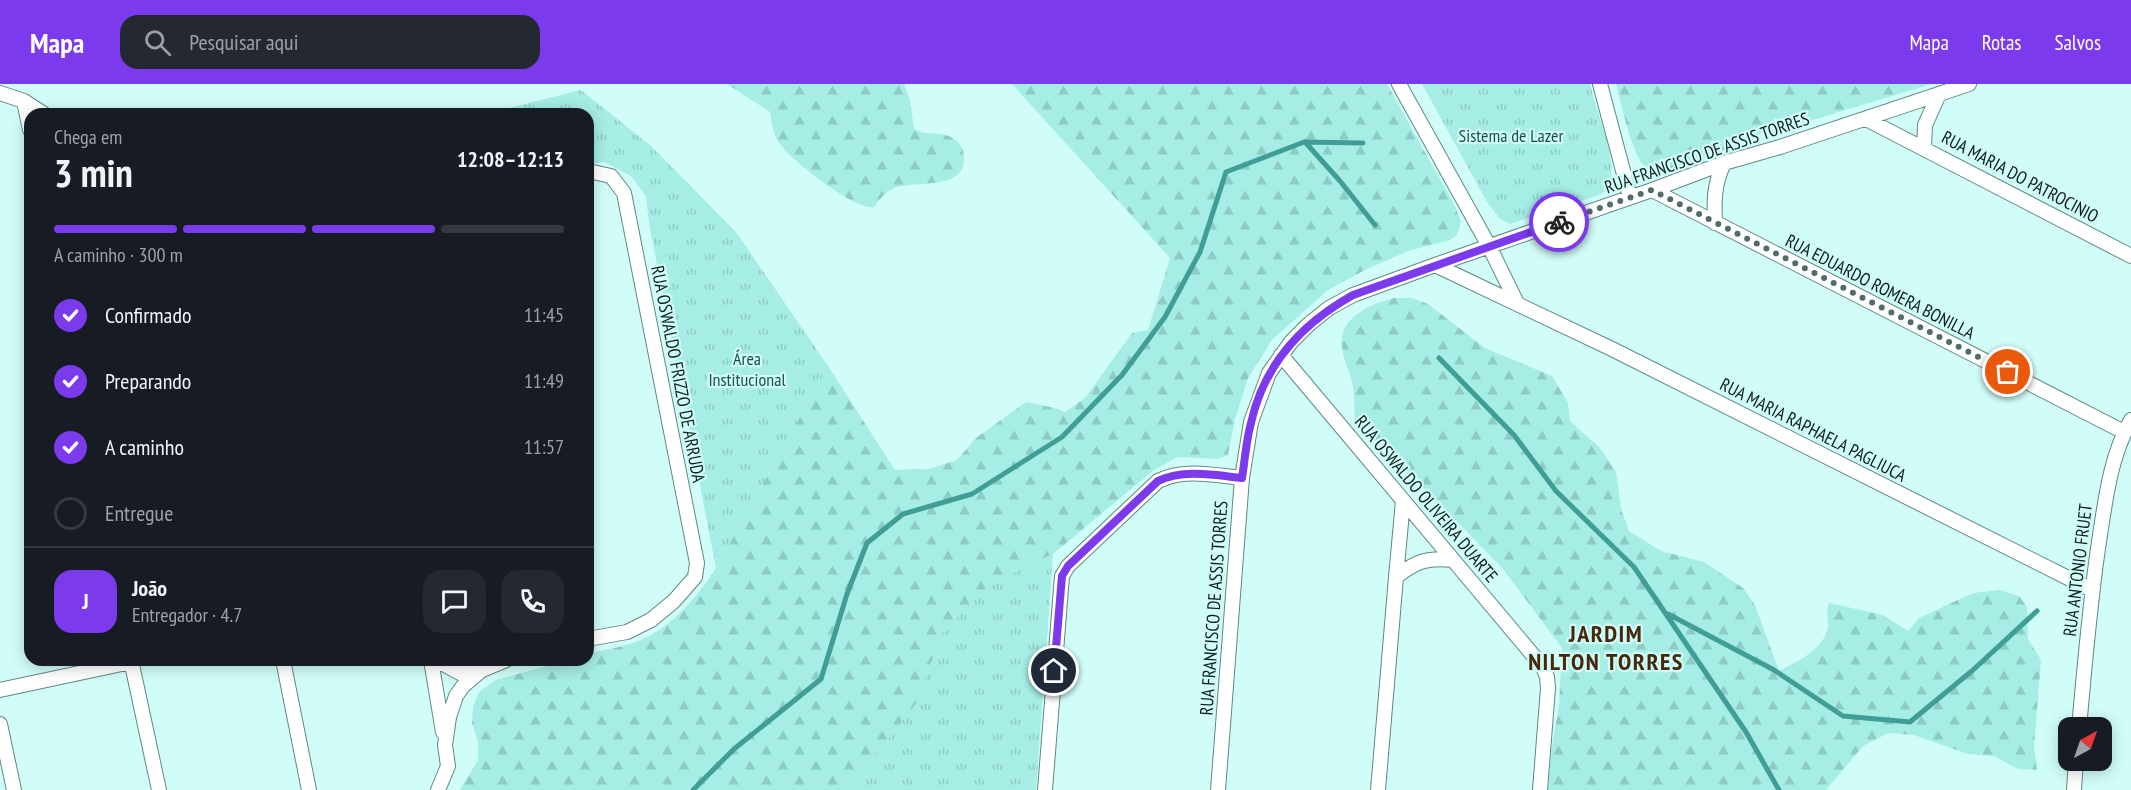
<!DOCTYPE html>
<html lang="pt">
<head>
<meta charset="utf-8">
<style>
  :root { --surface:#171b24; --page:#242831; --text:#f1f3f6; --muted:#9ea1a6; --line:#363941; --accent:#7c3aed }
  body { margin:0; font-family:"PT Sans Narrow",sans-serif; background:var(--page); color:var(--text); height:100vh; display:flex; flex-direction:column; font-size:22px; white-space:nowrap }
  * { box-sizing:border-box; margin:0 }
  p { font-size:20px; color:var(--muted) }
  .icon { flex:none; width:33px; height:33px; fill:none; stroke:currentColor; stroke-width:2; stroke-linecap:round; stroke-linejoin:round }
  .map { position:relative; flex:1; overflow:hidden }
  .side { position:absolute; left:24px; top:24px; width:570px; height:558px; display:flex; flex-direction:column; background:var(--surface); border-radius:18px; box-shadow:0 3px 15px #0003 }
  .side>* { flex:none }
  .needle { width:39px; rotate:40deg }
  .tools { position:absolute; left:2058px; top:633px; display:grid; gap:12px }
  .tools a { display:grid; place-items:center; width:54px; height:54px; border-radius:12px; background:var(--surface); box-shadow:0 3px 15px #0003; font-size:30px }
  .pin { position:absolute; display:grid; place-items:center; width:51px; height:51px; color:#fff; margin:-26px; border:3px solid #fff; border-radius:50%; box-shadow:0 2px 6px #0007 }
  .courier { position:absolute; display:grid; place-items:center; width:60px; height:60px; margin:-30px; border:4px solid #7c3aed; border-radius:50%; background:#fff; color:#222; box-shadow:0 2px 8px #0007 }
  .head em { font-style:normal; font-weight:700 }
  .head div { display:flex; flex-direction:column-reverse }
  .head { display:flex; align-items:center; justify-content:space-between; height:102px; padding:0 30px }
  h1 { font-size:39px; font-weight:700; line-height:45px }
  .bar { display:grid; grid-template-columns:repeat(4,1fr); gap:9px 6px; align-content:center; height:72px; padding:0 30px }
  .bar i { height:8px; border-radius:4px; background:var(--line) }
  .bar .active { background:var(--accent) }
  .bar p { grid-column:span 4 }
  .line { display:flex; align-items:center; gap:15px; padding:0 30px; border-top:2px solid var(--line) }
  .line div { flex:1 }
  .round { display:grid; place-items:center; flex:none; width:63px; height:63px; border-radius:18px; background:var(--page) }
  ol { padding:0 30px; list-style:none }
  li { display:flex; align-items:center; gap:18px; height:66px }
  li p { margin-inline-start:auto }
  li .icon { padding:6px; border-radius:50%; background:var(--accent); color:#fff; stroke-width:4 }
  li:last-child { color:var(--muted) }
  li i { width:33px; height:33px; border:3px solid var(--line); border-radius:50% }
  header { display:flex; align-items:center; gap:36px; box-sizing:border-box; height:84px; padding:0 30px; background:var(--accent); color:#fff }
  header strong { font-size:28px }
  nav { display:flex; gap:33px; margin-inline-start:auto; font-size:21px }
  .search { width:420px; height:54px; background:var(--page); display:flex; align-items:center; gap:15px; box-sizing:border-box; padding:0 21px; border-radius:18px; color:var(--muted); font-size:22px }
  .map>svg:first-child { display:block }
  .forest { fill:url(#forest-firs) }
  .park { fill:url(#park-tufts) }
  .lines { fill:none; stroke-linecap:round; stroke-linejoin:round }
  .stream { stroke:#409e96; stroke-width:5 }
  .street-casing { stroke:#5f8883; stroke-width:16 }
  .street { stroke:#fff; stroke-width:14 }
  .done { stroke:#526c6a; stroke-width:6; stroke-dasharray:0 10.8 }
  .route { stroke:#7c3aed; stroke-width:8 }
  .labels { text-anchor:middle; stroke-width:4.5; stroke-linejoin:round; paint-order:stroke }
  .park-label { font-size:18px; fill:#19504b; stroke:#d1fdf8 }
  .street-label { font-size:18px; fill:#0e1e1d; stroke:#d1fdf8 }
  .district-label { font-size:24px; font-weight:bold; letter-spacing:1.5px; fill:#46290b; stroke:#d1fdf8 }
</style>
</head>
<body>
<header>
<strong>Mapa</strong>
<div class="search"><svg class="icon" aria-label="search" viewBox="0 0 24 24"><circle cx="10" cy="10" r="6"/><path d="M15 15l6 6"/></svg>Pesquisar aqui</div>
<nav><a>Mapa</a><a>Rotas</a><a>Salvos</a></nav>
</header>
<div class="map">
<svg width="2131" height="706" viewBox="0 0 2131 706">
  <defs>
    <pattern id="forest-firs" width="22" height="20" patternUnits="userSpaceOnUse" patternTransform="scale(1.5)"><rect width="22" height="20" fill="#a5ede5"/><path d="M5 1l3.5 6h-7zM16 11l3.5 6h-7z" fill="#8dcbc4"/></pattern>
    <pattern id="park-tufts" width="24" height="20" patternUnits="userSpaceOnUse" patternTransform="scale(1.5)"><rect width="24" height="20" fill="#a5ede5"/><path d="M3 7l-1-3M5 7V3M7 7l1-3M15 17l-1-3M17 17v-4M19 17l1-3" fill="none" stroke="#8dcbc4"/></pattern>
  </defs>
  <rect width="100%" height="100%" fill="#d1fdf8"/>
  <path class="forest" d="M 727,0 L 904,0 L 910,16 L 914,45 C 927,53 942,46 954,55 C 961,60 964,66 964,74 C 965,107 915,96 894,104 C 885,108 880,115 874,123 C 855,127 791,76 779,59 C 773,51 772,38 770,28 Z
    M 1012,0 L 1387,0 L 1455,122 L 1461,138 L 1457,151 L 1450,156 L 1408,167 L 1365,186 L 1328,206 L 1272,256 L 1248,294 L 1235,335 L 1228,371 L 1218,375 L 1178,373 L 1154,386 L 1053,470 L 1041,476 L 937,706 L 460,706 L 478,676 L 478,658 L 472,639 L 473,622 L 479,608 L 496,596 L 568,576 L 588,576 L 588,570 C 607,565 630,562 647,553 C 678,537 697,512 716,484 L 828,282 L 895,386 L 929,385 L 957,376 L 976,354 L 1026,318 L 1055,324 L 1065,328 L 1068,326 L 1085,314 L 1132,249 L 1148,246 L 1170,174 Z
    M 1616,0 L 1931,0 L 1793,42 L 1775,34 L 1755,54 L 1664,89 C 1657,88 1648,85 1643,80 C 1631,67 1621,18 1616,0 Z
    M 1394,214 L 1412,214 L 1428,220 L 1485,264 L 1552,292 L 1568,319 L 1570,337 L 1600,364 L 1616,388 L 1621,425 L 1629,447 L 1661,467 L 1704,478 L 1743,504 L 1755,521 L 1779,587 C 1795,579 1820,567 1827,548 C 1830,538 1825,529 1829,519 L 1883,531 L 1908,547 L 1919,534 L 1973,509 L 2000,506 L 2019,512 L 2027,523 L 2028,555 L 2041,576 L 2034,663 L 2037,686 L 2018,685 L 1994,672 L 1968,670 L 1914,651 L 1888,649 L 1863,662 L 1826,706 L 1548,706 L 1551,669 L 1559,621 L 1562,564 L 1503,485 L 1400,379 L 1380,365 L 1367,346 L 1355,340 C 1354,328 1355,315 1353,303 C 1351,289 1343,277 1342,263 C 1338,233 1371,220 1394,214 Z"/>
  <path class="park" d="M 1422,0 L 1590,0 C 1595,24 1618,77 1610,99 C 1609,103 1604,107 1602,110 L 1510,140 L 1500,135 L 1487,118 Z
    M 581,6 L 651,62 L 736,148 L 828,282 L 716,484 L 649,139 L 646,112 L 631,92 L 604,78 L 588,81 L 588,30 L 473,30 L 505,25 Z
    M 1053,470 L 1036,706 L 842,706 L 888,655 L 918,617 L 940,552 L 986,503 Z"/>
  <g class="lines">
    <path class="stream" d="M 1305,58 L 1340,97 L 1375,141
      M 1439,274 L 1514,351 L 1556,407 L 1634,483 L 1746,648 L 1779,706
      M 1668,530 L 1774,586 L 1843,632 L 1910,638 L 1973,586 L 2037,527
      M 693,706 L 734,665 L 821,595 L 847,510 L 867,459 L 903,430 L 972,410 L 1062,353 L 1122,291 L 1165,233 L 1200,168 L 1226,88 L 1304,58 L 1363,59"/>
    <defs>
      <path id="street" d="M 1399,0 L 1489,162 L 1517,219
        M 1600,0 L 1630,113
        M 0,9 L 24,17 L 44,30
        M 24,17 L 30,46
        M 1866,35 L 2131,172
        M 1924,64 L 1925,41 L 1939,10
        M 588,87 L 611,92 L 624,109 L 697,479 L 695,493 L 674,517 L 651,536 L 627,548 L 588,555
        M 1652,106 L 2124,348
        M 1715,139 C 1714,116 1714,100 1724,79
        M 1435,181 L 1612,265 L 2092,506
        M 1281,271 L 1543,583 L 1547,593 L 1548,604 L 1540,706
        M 1403,417 L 1396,493 C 1416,477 1428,473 1453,476
        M 131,576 L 159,706
        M 283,576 L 309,706
        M 431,576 L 443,648
        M 436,576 L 460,589 L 480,586
        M 0,606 L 131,578
        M 0,640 L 14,706
        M 2079,644 C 2085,579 2090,515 2100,451 C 2106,412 2111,371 2131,336
        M 438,706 L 448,682 L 445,661 L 449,633 L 456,612 L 463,602 L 482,586 L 506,576
        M 1045,706 L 1062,492 L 1068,482 L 1158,397 C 1184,384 1213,391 1242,394
        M 1218,706 L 1242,394 L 1251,338 L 1269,289 L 1291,258 L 1308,241 L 1329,224 L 1353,211 L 1435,181 L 1652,106 L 1724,79 L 1780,63 L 1969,0
        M 1378,706 L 1396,493
        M 2074,706 L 2076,676"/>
    </defs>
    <use href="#street" class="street-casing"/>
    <use href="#street" class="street"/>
  </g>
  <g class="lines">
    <path class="done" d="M 1559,138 L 1652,106 L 2008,288"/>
    <path class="route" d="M 1054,587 L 1062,492 L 1068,482 L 1158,397 C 1184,385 1214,391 1242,394 C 1245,376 1246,357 1251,339 C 1264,280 1301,240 1353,211 L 1559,138"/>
  </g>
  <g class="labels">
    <g class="park-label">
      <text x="1511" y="58">Sistema de Lazer</text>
      <text x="747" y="281">Área<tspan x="747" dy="21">Institucional</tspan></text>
    </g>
    <g class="street-label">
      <text transform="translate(1707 69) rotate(-19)" y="6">RUA FRANCISCO DE ASSIS TORRES</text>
      <text transform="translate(2020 93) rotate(28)" y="6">RUA MARIA DO PATROCINIO</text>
      <text transform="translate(1880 203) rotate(27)" y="6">RUA EDUARDO ROMERA BONILLA</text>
      <text transform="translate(678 290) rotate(79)" y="6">RUA OSWALDO FRIZZO DE ARRUDA</text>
      <text transform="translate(1813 346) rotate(27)" y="6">RUA MARIA RAPHAELA PAGLIUCA</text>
      <text transform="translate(1426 415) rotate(50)" y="6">RUA OSWALDO OLIVEIRA DUARTE</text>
      <text transform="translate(2078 486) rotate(-83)" y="6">RUA ANTONIO FRUET</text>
      <text transform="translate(1214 524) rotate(-86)" y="6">RUA FRANCISCO DE ASSIS TORRES</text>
    </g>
    <g class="district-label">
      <text x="1606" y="558">JARDIM<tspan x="1606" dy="28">NILTON TORRES</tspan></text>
    </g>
  </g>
</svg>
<div class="tools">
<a><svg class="needle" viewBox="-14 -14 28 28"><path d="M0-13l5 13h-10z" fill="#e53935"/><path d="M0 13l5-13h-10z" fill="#9ea1a6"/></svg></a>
</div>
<div class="pin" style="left:2008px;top:288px;background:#ea580c"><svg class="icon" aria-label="bag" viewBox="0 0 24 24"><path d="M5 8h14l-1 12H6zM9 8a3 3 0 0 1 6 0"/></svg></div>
<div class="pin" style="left:1054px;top:587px;background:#1f2937"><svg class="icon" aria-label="home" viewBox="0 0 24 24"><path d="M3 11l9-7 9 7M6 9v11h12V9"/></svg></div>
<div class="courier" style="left:1559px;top:138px"><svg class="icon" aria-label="bike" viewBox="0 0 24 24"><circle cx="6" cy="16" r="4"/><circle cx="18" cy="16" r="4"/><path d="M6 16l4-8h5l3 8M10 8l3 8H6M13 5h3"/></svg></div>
<section class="side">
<div class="head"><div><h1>3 min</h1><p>Chega em</p></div><em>12:08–12:13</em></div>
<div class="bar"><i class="active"></i><i class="active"></i><i class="active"></i><i></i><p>A caminho · 300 m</p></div>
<ol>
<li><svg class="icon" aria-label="check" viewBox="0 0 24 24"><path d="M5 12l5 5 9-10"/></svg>Confirmado<p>11:45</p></li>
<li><svg class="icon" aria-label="check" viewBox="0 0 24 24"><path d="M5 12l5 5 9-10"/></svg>Preparando<p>11:49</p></li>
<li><svg class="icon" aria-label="check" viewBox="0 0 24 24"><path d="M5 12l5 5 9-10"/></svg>A caminho<p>11:57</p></li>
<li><i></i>Entregue</li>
</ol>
<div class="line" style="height:108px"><b class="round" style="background:var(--accent);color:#fff">J</b><div><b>João</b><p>Entregador · 4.7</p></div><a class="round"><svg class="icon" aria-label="chat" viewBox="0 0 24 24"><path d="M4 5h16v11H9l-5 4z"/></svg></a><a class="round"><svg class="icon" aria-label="phone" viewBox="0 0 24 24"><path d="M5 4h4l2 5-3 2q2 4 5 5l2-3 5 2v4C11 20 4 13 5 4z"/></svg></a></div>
</section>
</div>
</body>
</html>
